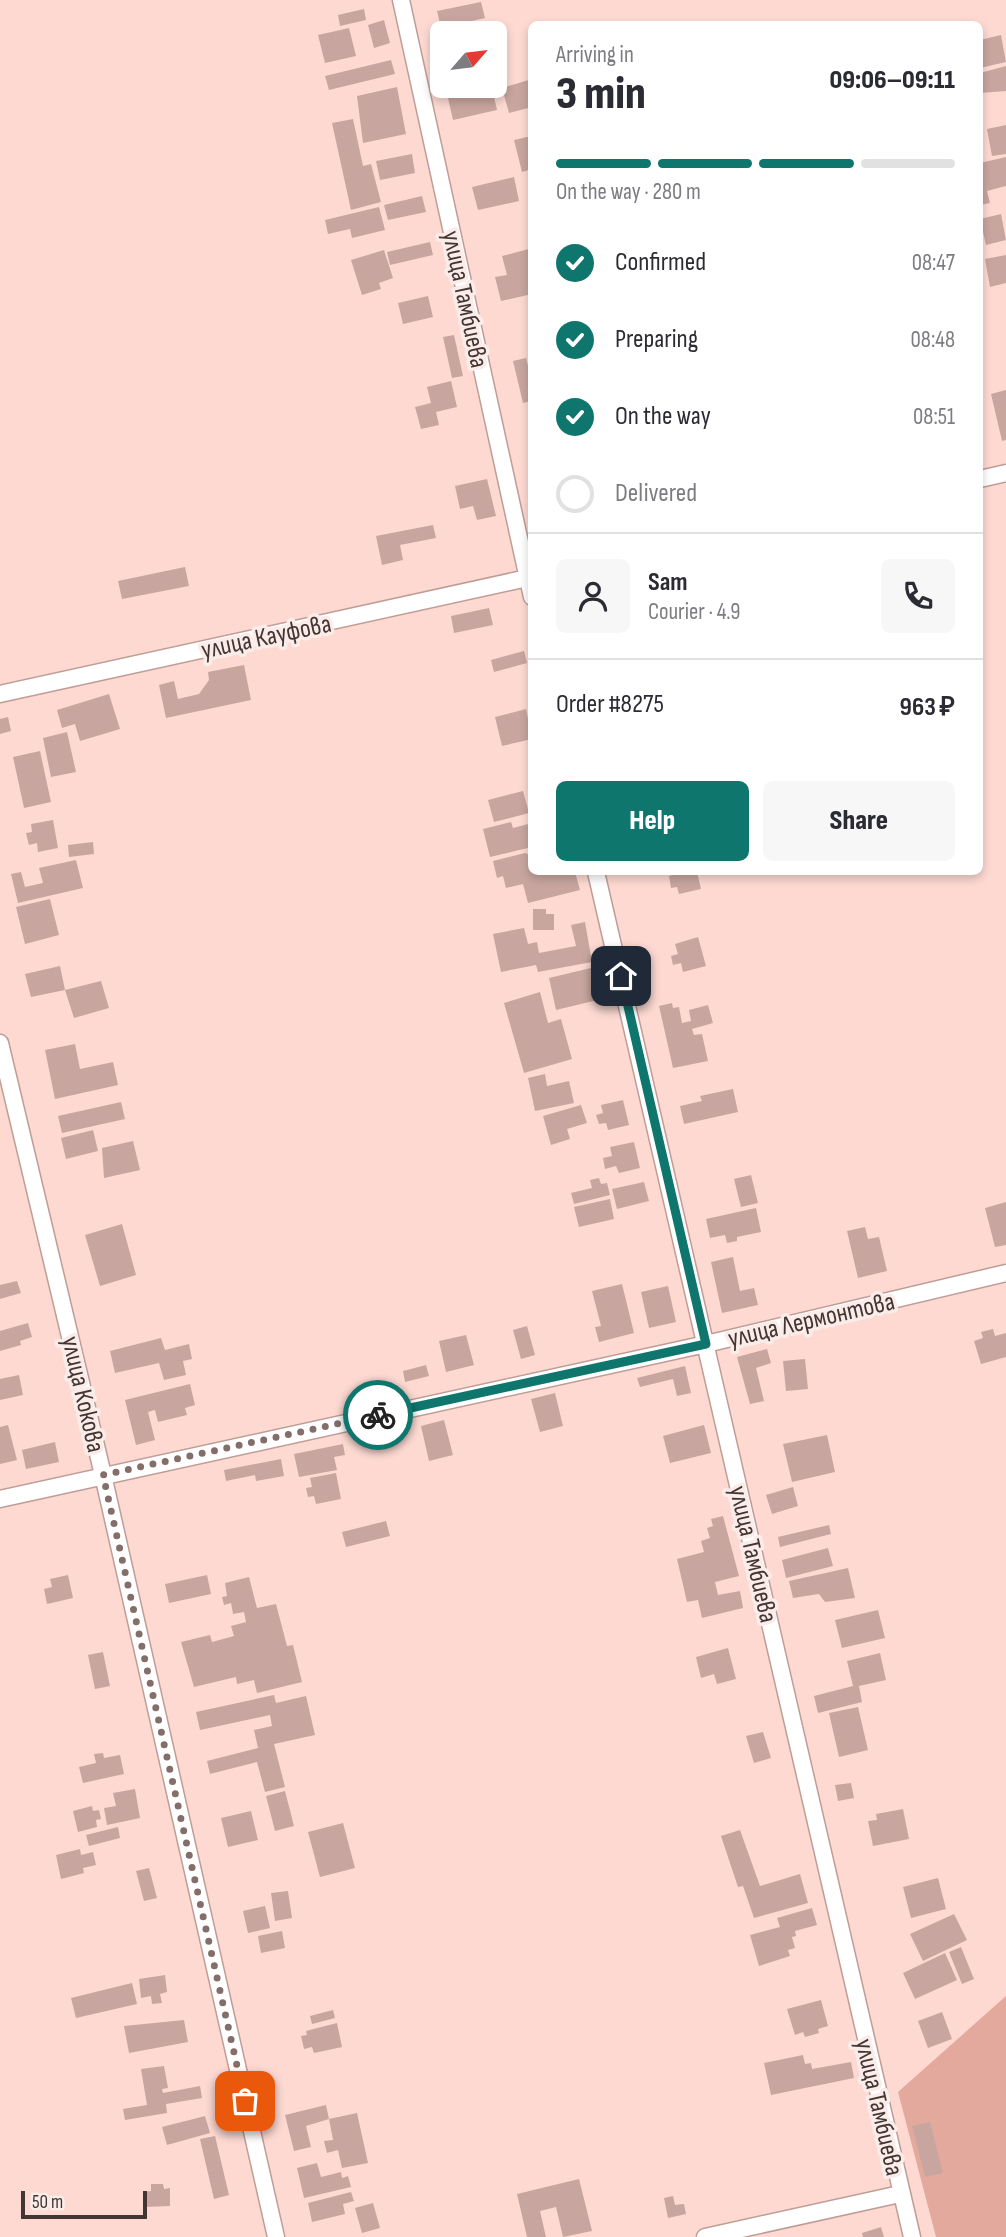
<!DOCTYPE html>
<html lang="en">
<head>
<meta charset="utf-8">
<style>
  :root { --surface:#fff; --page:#f7f7f7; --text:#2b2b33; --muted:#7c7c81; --line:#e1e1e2; --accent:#0f766e }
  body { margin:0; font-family:"Sofia Sans Condensed",sans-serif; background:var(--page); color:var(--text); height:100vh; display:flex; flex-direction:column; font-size:26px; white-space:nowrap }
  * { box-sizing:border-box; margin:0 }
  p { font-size:23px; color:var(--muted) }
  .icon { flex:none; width:38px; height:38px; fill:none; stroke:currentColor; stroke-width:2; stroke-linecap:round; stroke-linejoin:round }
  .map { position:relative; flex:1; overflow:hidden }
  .side { position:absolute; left:528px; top:21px; width:455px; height:854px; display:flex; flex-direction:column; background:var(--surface); border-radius:10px; box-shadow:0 4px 10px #0003 }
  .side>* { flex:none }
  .needle { width:46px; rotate:62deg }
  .controls { position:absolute; left:430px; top:21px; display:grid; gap:14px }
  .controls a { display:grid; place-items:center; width:77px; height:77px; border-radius:10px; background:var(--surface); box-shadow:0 4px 10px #0003; font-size:35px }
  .scale { position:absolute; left:21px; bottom:18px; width:126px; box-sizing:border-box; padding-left:7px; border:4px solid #433532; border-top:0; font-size:19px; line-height:24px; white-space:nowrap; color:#433532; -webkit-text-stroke:5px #faece9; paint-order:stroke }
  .pin { position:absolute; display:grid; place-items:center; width:60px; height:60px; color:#fff; margin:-30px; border-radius:14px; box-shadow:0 4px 10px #0006 }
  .courier { position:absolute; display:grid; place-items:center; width:70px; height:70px; margin:-35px; border:5px solid #0f766e; border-radius:50%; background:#fff; color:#222; box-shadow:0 2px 9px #0007 }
  .summary em { font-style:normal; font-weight:800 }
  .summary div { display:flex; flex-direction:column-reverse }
  .summary { display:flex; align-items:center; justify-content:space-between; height:119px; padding:0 28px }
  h1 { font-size:46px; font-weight:800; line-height:52px }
  .bar { display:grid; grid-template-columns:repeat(4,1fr); gap:10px 7px; align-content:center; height:84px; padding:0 28px }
  .bar i { height:9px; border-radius:5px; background:var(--line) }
  .bar .active { background:var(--accent) }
  .bar p { grid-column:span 4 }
  .line { display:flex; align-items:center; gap:18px; padding:0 28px; border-top:2px solid var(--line) }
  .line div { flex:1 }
  .round { display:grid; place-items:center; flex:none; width:74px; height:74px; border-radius:10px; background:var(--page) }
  ol { padding:0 28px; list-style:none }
  li { display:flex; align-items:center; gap:21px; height:77px }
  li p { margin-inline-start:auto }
  li .icon { padding:7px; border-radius:50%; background:var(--accent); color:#fff; stroke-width:4 }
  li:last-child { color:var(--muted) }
  li i { width:38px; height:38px; border:4px solid var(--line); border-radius:50% }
  .primary-button { display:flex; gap:14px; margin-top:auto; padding:14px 28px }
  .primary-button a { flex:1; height:80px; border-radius:10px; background:var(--accent); color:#fff; font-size:28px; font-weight:800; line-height:80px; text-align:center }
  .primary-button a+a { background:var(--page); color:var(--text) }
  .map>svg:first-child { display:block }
  .green { fill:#e4a99d }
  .building { fill:#c8a69f }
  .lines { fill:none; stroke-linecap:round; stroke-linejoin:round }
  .minor-casing { stroke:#bf9d96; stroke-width:19 }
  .minor { stroke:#fff; stroke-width:16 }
  .done { stroke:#846e6a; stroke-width:7; stroke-dasharray:0 12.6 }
  .route { stroke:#0f766e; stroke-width:9 }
  .labels { text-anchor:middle; stroke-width:7; stroke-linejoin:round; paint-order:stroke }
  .street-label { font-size:26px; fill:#433532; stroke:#faece9 }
</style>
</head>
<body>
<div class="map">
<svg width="1006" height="2237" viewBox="0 0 1006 2237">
  <rect width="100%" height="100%" fill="#fdd9d2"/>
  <path class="green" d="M 1006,1996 L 1006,2237 L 936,2237 L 898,2092 Z"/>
  <path class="building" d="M 481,2 L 485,18 L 441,28 L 437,11 Z
    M 364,9 L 366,20 L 340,26 L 338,15 Z
    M 384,20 L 390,43 L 374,48 L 368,25 Z
    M 349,28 L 356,56 L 325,63 L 318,35 Z
    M 1001,35 L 1006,62 L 980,68 L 980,40 Z
    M 391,60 L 395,74 L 329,90 L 325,76 Z
    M 1006,66 L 1006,91 L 980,93 L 980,73 Z
    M 532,79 L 532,107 L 509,113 L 502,88 Z
    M 449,86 L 469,86 L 470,89 L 450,93 Z
    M 397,87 L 406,134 L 363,143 L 357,96 Z
    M 492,88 L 497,110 L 453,120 L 448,98 Z
    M 353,119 L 363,166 L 371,164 L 381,202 L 351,210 L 332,123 Z
    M 1006,125 L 1006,154 L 992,156 L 987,129 Z
    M 532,136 L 532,169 L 522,172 L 514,140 Z
    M 412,154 L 415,173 L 380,180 L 376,161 Z
    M 1006,157 L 1006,186 L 987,191 L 990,203 L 980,205 L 980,163 Z
    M 514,177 L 519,201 L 478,210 L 472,187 Z
    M 422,196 L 426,212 L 388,220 L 384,205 Z
    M 379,207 L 385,230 L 352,238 L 350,229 L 328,234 L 325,220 Z
    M 1001,214 L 1006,240 L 986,245 L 980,219 Z
    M 430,242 L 433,255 L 390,265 L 387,252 Z
    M 529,249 L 532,294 L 501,301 L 495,277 L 507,275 L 502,256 Z
    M 384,250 L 393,278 L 379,283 L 381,289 L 362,295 L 351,260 Z
    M 1006,255 L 1006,283 L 990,287 L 985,259 Z
    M 428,296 L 433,317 L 403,324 L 398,303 Z
    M 454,335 L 463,376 L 452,378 L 443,337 Z
    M 526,358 L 532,382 L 532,401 L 523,403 L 513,361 Z
    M 451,381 L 457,407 L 436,412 L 439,425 L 421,429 L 415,407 L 431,403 L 427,387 Z
    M 1006,390 L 1006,440 L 1002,441 L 991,394 Z
    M 487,479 L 496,516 L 477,520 L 473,506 L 460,509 L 455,486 Z
    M 433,525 L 436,538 L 400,545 L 403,560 L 382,565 L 376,536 Z
    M 185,567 L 189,586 L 122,599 L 118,581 Z
    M 489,608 L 493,625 L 454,633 L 451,616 Z
    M 524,651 L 527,663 L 494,672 L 491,660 Z
    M 244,665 L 251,700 L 166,718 L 159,685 L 174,681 L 178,699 L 199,694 L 209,680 L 208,672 Z
    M 109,694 L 120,729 L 80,741 L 75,724 L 62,728 L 57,710 Z
    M 526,709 L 532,739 L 502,746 L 495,717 Z
    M 8,717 L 11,731 L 0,734 L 0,719 Z
    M 67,732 L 76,772 L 51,777 L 43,738 Z
    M 40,751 L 51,802 L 24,808 L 13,757 Z
    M 523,791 L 529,813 L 494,822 L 488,800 Z
    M 53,820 L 58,848 L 38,852 L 37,843 L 29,845 L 26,833 L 32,832 L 31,824 Z
    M 511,822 L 513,828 L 532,823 L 532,847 L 490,857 L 483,829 Z
    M 93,842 L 94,854 L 69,857 L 68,845 Z
    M 525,853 L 532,856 L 532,872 L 575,872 L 580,890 L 528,903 L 523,884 L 506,888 L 503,876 L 497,878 L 493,861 Z
    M 76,860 L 83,888 L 18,903 L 11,874 L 21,872 L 25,887 L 43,883 L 39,868 Z
    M 676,872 L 697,872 L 701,889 L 679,894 L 677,887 L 671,888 L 669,876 L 676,874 Z
    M 50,899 L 59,935 L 25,944 L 16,907 Z
    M 533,909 L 546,909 L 546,914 L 554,914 L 554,930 L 533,930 Z
    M 585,922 L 592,962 L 538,972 L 536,965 L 501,972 L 493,934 L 524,928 L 528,944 L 537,942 L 539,953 L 576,946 L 571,925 Z
    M 698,937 L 706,966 L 683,972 L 681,963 L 673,965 L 671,956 L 678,954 L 675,944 Z
    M 60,966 L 65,990 L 31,997 L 25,974 Z
    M 595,967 L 602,999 L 556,1010 L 549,978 Z
    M 101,981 L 109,1008 L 74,1018 L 65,990 Z
    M 540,992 L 548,1023 L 561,1019 L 572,1059 L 524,1073 L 504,1003 Z
    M 672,1003 L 673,1008 L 679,1007 L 682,1023 L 691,1021 L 689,1010 L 708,1005 L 713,1023 L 692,1029 L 694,1035 L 702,1034 L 708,1061 L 673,1068 L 659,1006 Z
    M 75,1044 L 80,1069 L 113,1062 L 118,1085 L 55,1099 L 45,1050 Z
    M 545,1074 L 547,1086 L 569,1081 L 574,1103 L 535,1111 L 528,1078 Z
    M 733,1089 L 738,1112 L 684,1124 L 680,1106 L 702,1101 L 700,1096 Z
    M 623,1100 L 629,1125 L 608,1130 L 606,1123 L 599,1124 L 596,1115 L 603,1113 L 601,1105 Z
    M 121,1102 L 125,1119 L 62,1133 L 58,1116 Z
    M 581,1105 L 587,1123 L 567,1129 L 570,1139 L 551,1145 L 543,1116 Z
    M 93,1130 L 98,1151 L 66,1159 L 61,1138 Z
    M 133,1141 L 140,1170 L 104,1178 L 102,1148 Z
    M 634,1142 L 640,1168 L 619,1173 L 616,1166 L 605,1169 L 603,1158 L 612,1156 L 610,1147 Z
    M 751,1175 L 758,1203 L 741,1207 L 734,1179 Z
    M 599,1178 L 601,1184 L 607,1183 L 610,1195 L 574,1204 L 571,1193 L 592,1188 L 590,1180 Z
    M 644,1182 L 649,1201 L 617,1209 L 612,1189 Z
    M 610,1199 L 614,1219 L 579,1227 L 574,1207 Z
    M 1006,1202 L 1006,1245 L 995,1247 L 985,1208 Z
    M 756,1208 L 761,1232 L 737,1237 L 737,1241 L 727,1243 L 725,1235 L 710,1238 L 706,1219 Z
    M 122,1224 L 136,1275 L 100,1286 L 85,1235 Z
    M 865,1227 L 868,1239 L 879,1237 L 887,1271 L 858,1278 L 847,1231 Z
    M 733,1257 L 740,1291 L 754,1288 L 758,1305 L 722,1313 L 711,1262 Z
    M 17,1281 L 21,1293 L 0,1299 L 0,1285 Z
    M 622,1284 L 634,1333 L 599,1342 L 595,1327 L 601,1326 L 592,1291 Z
    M 668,1286 L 676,1322 L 649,1328 L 641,1292 Z
    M 28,1323 L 32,1337 L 20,1341 L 21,1345 L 0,1351 L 0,1331 Z
    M 527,1326 L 535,1355 L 521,1359 L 513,1330 Z
    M 993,1329 L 995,1336 L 1006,1333 L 1006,1357 L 981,1364 L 974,1341 L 983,1338 L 981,1332 Z
    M 466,1335 L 474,1365 L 446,1372 L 439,1341 Z
    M 161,1338 L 165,1350 L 189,1344 L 192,1359 L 183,1361 L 186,1375 L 164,1380 L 159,1363 L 115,1373 L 110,1351 Z
    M 767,1349 L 771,1363 L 756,1368 L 764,1401 L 750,1404 L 737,1357 Z
    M 805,1359 L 808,1389 L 786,1391 L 783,1361 Z
    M 426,1365 L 429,1376 L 405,1382 L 403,1371 Z
    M 685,1366 L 691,1393 L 677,1396 L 673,1379 L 640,1387 L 637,1378 Z
    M 19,1375 L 23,1395 L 0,1400 L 0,1379 Z
    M 190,1384 L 195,1405 L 185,1408 L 187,1415 L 158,1422 L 155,1410 L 148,1412 L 155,1440 L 136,1445 L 125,1400 Z
    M 555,1393 L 563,1426 L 540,1432 L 531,1399 Z
    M 444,1420 L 453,1455 L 429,1461 L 421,1426 Z
    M 8,1425 L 17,1460 L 0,1464 L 0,1427 Z
    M 704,1425 L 711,1453 L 670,1463 L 663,1436 Z
    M 827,1435 L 835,1472 L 792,1482 L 783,1444 Z
    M 55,1442 L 59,1462 L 26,1469 L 22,1450 Z
    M 343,1444 L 345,1455 L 334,1457 L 337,1470 L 299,1477 L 294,1454 Z
    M 281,1459 L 284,1476 L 256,1481 L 255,1475 L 226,1481 L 224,1470 Z
    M 336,1473 L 341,1499 L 316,1504 L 314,1496 L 308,1497 L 306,1488 L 312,1487 L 310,1478 Z
    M 793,1487 L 798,1506 L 772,1514 L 766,1495 Z
    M 723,1516 L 739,1576 L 715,1582 L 718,1595 L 740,1591 L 743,1608 L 702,1618 L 698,1600 L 687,1602 L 677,1559 L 704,1552 L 701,1541 L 710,1538 L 707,1528 L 713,1526 L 711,1519 Z
    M 386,1521 L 390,1536 L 346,1547 L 342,1532 Z
    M 829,1525 L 831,1534 L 780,1547 L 778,1537 Z
    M 828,1548 L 833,1566 L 786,1578 L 782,1560 Z
    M 848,1568 L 855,1598 L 825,1602 L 819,1594 L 793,1598 L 789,1581 Z
    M 68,1575 L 73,1598 L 47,1604 L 44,1589 L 52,1587 L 50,1579 Z
    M 207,1575 L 211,1594 L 169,1603 L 165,1584 Z
    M 249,1577 L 257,1608 L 276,1604 L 287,1646 L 293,1645 L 302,1682 L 257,1693 L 254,1680 L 237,1684 L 236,1677 L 194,1687 L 181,1642 L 210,1635 L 212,1642 L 234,1636 L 231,1626 L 246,1622 L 244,1612 L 233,1614 L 231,1603 L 224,1605 L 222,1597 L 227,1596 L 225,1583 Z
    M 878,1610 L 885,1638 L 842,1648 L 835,1620 Z
    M 728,1648 L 736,1679 L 717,1684 L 714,1674 L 701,1678 L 696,1657 Z
    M 103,1652 L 110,1686 L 95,1689 L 88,1655 Z
    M 880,1653 L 886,1680 L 859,1686 L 862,1702 L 818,1713 L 814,1696 L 853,1686 L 847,1661 Z
    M 274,1695 L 276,1703 L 306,1696 L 315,1735 L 274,1744 L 285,1787 L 265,1792 L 257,1762 L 210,1774 L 207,1761 L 258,1748 L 254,1730 L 272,1726 L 270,1715 L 200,1730 L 196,1712 Z
    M 858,1707 L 868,1750 L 839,1757 L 829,1713 Z
    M 763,1732 L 771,1758 L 754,1763 L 746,1736 Z
    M 103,1753 L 104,1758 L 120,1755 L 124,1774 L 83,1783 L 79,1767 L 96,1763 L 94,1754 Z
    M 851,1783 L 854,1798 L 838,1801 L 835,1785 Z
    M 135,1789 L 140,1818 L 107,1825 L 104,1808 L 116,1806 L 113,1793 Z
    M 285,1791 L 294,1826 L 275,1831 L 266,1796 Z
    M 92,1806 L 93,1811 L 99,1810 L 101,1819 L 96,1820 L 97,1827 L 78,1832 L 73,1811 Z
    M 903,1809 L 909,1839 L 873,1846 L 868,1821 L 877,1820 L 876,1814 Z
    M 251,1811 L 258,1840 L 228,1847 L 221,1818 Z
    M 343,1823 L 355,1868 L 320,1877 L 308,1832 Z
    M 118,1827 L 120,1838 L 89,1846 L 86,1835 Z
    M 740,1830 L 760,1886 L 800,1874 L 808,1903 L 754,1918 L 743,1886 L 738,1887 L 721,1836 Z
    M 80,1849 L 81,1855 L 93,1852 L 96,1865 L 83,1868 L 84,1873 L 61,1879 L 56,1855 Z
    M 149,1868 L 157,1898 L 144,1901 L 136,1871 Z
    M 938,1878 L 946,1909 L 911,1918 L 903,1887 Z
    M 288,1891 L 292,1918 L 275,1921 L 271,1893 Z
    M 265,1906 L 270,1928 L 248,1933 L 243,1911 Z
    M 812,1908 L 817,1925 L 795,1931 L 796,1936 L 792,1937 L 795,1948 L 788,1950 L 790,1956 L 759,1966 L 750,1935 L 780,1927 L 777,1918 Z
    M 954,1914 L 967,1940 L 923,1961 L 910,1934 Z
    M 282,1931 L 285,1948 L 261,1953 L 258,1936 Z
    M 961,1947 L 974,1979 L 962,1984 L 949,1952 Z
    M 945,1953 L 957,1980 L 915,1999 L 903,1973 Z
    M 165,1975 L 167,1992 L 160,1994 L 162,2003 L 152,2004 L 151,1996 L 141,1998 L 139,1979 Z
    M 132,1983 L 137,2004 L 76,2018 L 71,1998 Z
    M 821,2000 L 828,2026 L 818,2029 L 819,2033 L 805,2037 L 803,2032 L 795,2035 L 787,2009 Z
    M 333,2010 L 335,2018 L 312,2024 L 310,2016 Z
    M 942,2012 L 952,2039 L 928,2048 L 918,2021 Z
    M 184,2020 L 188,2042 L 129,2053 L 124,2026 Z
    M 337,2023 L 342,2047 L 314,2053 L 312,2047 L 304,2049 L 301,2036 L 307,2035 L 306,2031 Z
    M 803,2055 L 805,2064 L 811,2063 L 812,2069 L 851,2062 L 854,2078 L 771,2095 L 764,2063 Z
    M 164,2066 L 168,2088 L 162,2089 L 163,2093 L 200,2086 L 202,2098 L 166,2104 L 167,2113 L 125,2120 L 123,2109 L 147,2105 L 141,2069 Z
    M 326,2105 L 329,2119 L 357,2113 L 368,2163 L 342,2168 L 338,2150 L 327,2153 L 324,2141 L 333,2140 L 329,2119 L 306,2126 L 311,2147 L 294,2151 L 285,2115 Z
    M 205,2116 L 210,2133 L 167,2145 L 162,2127 Z
    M 930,2122 L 943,2173 L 925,2177 L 912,2126 Z
    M 215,2136 L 229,2195 L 214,2199 L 200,2139 Z
    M 317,2163 L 321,2177 L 341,2172 L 342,2178 L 348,2176 L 351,2187 L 304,2198 L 297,2168 Z
    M 579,2179 L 592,2231 L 563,2237 L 556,2207 L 540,2211 L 546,2237 L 527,2237 L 517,2194 Z
    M 151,2184 L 163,2184 L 164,2189 L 170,2188 L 170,2206 L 144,2207 L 143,2192 L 151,2191 Z
    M 351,2192 L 354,2201 L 343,2204 L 345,2214 L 312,2222 L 308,2203 Z
    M 673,2196 L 675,2205 L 684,2204 L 686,2214 L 668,2218 L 664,2198 Z
    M 373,2203 L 380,2228 L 362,2233 L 355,2208 Z
    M 881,2227 L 884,2237 L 863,2237 L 862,2233 Z"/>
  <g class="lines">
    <defs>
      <path id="minor" d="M 401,0 L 532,597
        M 980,479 L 1006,473
        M 0,694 L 532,577
        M 596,872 L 912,2237
        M 0,1043 L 103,1475 L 276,2237
        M 0,1499 L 706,1344 L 1006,1273
        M 705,2237 L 900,2194"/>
    </defs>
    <use href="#minor" class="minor-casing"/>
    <use href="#minor" class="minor"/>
  </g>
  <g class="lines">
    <path class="done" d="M 245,2101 L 103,1475 L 378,1415"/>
    <path class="route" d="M 378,1415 L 706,1344 L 621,976"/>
  </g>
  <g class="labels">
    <g class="street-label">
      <text transform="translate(466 299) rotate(78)" y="9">улица Тамбиева</text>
      <text transform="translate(266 636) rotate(-12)" y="9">улица Кауфова</text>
      <text transform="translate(811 1319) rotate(-13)" y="9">улица Лермонтова</text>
      <text transform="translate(84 1394) rotate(77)" y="9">улица Кокова</text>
      <text transform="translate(754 1554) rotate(77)" y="9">улица Тамбиева</text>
      <text transform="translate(880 2107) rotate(77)" y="9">улица Тамбиева</text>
    </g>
  </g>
</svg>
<div class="controls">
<a><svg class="needle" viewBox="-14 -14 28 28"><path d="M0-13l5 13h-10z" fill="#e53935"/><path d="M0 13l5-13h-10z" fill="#7c7c81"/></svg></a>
</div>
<div class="scale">50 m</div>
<div class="pin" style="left:245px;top:2101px;background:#ea580c"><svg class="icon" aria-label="bag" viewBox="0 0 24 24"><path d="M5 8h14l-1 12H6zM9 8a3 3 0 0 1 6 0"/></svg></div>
<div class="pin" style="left:621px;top:976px;background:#1f2937"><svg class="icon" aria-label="home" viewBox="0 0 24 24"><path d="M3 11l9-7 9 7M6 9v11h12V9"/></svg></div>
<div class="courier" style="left:378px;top:1415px"><svg class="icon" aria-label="bike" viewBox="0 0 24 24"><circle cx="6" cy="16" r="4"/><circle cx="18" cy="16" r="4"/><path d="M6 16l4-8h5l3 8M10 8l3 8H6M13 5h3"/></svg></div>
<section class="side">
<div class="summary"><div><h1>3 min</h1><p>Arriving in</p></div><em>09:06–09:11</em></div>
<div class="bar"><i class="active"></i><i class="active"></i><i class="active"></i><i></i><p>On the way · 280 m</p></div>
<ol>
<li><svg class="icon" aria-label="check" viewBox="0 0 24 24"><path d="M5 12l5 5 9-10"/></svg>Confirmed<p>08:47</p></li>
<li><svg class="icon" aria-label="check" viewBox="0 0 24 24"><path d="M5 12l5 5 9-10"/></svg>Preparing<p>08:48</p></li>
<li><svg class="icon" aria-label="check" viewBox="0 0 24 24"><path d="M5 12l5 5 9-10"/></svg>On the way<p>08:51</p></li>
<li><i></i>Delivered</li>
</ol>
<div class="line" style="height:126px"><a class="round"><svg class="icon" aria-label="person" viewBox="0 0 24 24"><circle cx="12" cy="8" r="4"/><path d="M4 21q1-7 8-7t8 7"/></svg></a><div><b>Sam</b><p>Courier · 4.9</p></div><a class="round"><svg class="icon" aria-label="phone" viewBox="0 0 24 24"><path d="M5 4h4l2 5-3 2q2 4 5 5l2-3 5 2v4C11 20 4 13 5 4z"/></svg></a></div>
<div class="line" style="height:91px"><div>Order #8275</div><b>963 ₽</b></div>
<div class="primary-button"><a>Help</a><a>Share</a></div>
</section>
</div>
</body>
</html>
